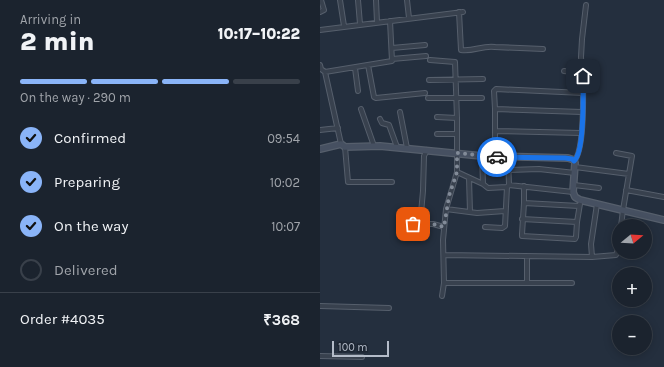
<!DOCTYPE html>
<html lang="en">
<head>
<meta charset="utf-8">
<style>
  :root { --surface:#1b232e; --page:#242b36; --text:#f1f3f6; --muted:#a0a4aa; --line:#39404a; --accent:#8ab4f8 }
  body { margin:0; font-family:Karla,sans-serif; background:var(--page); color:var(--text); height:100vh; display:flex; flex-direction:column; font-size:15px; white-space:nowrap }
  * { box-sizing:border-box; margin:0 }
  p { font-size:13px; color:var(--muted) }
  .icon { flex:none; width:22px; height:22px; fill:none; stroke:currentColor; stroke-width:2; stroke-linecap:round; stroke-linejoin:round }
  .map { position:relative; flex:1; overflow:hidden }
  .details { display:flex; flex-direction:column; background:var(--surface); width:320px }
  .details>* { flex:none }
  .needle { width:26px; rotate:72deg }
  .fabs { position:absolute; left:292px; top:219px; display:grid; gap:8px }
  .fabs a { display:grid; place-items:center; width:40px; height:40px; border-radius:50%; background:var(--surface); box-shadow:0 2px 10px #0003,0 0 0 1px var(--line); font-size:20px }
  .scale { position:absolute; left:12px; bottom:10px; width:57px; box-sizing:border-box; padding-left:4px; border:2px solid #b4bcc9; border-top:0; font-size:11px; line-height:14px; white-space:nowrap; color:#b4bcc9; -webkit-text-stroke:3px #1d2633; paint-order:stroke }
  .pin { position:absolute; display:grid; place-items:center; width:34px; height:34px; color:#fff; margin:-17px; border-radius:8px; box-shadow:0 2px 6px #0006 }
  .courier { position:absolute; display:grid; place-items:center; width:40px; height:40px; margin:-20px; border:3px solid #1a73e8; border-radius:50%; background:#fff; color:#222; box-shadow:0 1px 5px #0007 }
  .head em { font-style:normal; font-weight:800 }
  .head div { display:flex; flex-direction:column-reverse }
  .head { display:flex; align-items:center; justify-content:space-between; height:68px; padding:0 20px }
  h1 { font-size:26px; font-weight:800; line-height:30px }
  .bar { display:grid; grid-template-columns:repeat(4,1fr); gap:6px 4px; align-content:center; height:48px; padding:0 20px }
  .bar i { height:5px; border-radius:3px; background:var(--line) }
  .bar .on { background:var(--accent) }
  .bar p { grid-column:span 4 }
  .line { display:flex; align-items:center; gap:10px; padding:0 20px; border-top:1px solid var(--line) }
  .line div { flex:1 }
  ol { padding:0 20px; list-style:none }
  li { display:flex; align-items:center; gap:12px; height:44px }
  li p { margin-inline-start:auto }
  li .icon { padding:4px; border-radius:50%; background:var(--accent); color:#111; stroke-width:4 }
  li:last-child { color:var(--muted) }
  li i { width:22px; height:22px; border:2px solid var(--line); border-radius:50% }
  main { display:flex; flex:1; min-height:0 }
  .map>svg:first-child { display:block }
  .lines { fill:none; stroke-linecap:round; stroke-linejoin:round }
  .minor-casing { stroke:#565f6c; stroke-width:6 }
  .secondary-casing { stroke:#565f6c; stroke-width:8 }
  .minor { stroke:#38414e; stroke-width:4 }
  .secondary { stroke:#465061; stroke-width:5.5 }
  .done { stroke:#828b98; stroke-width:4; stroke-dasharray:0 7.2 }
  .route { stroke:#1a73e8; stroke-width:5 }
</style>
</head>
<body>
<main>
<section class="details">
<div class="head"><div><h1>2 min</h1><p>Arriving in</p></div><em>10:17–10:22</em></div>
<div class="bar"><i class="on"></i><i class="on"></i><i class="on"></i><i></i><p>On the way · 290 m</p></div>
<ol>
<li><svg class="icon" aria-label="check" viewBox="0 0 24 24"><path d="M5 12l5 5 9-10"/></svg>Confirmed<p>09:54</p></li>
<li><svg class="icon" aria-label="check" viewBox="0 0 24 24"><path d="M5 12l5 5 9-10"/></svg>Preparing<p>10:02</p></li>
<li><svg class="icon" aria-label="check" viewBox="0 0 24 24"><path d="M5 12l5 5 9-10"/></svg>On the way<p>10:07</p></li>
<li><i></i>Delivered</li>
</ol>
<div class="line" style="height:52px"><div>Order #4035</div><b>₹368</b></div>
</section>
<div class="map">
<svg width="344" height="367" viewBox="0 0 344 367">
  <rect width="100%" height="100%" fill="#242f3e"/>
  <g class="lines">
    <defs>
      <path id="minor" d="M 20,0 L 24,26
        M 38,0 L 40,24
        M 56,0 L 57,22
        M 87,0 L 89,18
        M 0,12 L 4,10 L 1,0
        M 139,12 L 141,50 C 153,52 163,45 175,47 L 223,49
        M 0,30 L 143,12
        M 72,48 L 105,45
        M 72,59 L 106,56
        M 110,60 L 135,62 L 137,118 L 137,172 L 126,209 L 123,240 L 124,283 L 122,296
        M 0,65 L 1,69 L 5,72 L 21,144
        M 48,65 L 54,97 L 56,98 L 105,93
        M 35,68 L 38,91
        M 244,71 L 261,73 L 263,76 C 263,92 265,151 254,161
        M 5,72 L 72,61 L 70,21
        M 262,74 L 261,57 L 262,39 L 266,5
        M 109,80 L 163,79
        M 108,98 L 162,98
        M 41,109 L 54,146
        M 175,109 L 262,112
        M 80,112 L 87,148
        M 117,117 L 137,118
        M 60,119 L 62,123 L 69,125 L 77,147
        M 0,130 L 18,128
        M 175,131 L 261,133
        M 117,134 L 137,134
        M 25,147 L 28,182 L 72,182
        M 296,153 L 312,156 L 303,210
        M 162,156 L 163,184 L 168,188 L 187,187
        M 175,157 L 175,109 L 174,91 L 176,89 L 263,93
        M 255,167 L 309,174
        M 189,170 L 219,169 L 255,173
        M 137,172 L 163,184
        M 149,178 L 150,212
        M 189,185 L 253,192
        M 254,185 L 279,188
        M 306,190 L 344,197
        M 204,203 L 204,186
        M 126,209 L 157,213 L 185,211
        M 202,219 L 257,222 L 260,204
        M 257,222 L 256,237 L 255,239 L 202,236 L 202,234 L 204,203 L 259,206
        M 80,224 L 113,224 L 124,227
        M 100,224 L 103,191 L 104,156 L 107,150
        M 301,226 L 303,210
        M 165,227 L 182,228 L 185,226 L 187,187 L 189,185 L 188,156
        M 124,255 L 272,257 L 271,244 L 277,204
        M 207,257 L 207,283
        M 272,257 L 296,255 L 299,245
        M 124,283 L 252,283
        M 0,306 L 69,308
        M 0,356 L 42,357"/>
      <path id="secondary" d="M 0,149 L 21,144 L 25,147 L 60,146 L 162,156 L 248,158 L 254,160 L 255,163 L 253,192 L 255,197 L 260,200 L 344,220"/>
    </defs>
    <use href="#minor" class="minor-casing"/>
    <use href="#secondary" class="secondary-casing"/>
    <use href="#minor" class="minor"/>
    <use href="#secondary" class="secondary"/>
  </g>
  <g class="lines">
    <path class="done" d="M 93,224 L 113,224 L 124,227 L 129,196 L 137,172 L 137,153 L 177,157"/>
    <path class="route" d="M 177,157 L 245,158 L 252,159 L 254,161 C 265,152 263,91 263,76"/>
  </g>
</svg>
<div class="fabs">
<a><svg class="needle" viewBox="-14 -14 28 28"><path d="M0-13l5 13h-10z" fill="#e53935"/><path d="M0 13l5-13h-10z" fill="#a0a4aa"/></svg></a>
<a>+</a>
<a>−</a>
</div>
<div class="scale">100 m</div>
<div class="pin" style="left:93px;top:224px;background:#ea580c"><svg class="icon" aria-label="bag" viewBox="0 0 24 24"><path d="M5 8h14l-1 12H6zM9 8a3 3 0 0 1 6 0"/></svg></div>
<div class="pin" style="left:263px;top:76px;background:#1f2937"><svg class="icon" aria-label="home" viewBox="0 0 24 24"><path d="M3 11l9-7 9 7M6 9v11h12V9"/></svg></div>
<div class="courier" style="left:177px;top:157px"><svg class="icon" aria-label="car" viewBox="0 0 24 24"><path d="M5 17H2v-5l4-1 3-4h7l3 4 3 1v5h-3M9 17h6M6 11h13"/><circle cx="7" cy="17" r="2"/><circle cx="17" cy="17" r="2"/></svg></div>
</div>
</main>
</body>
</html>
